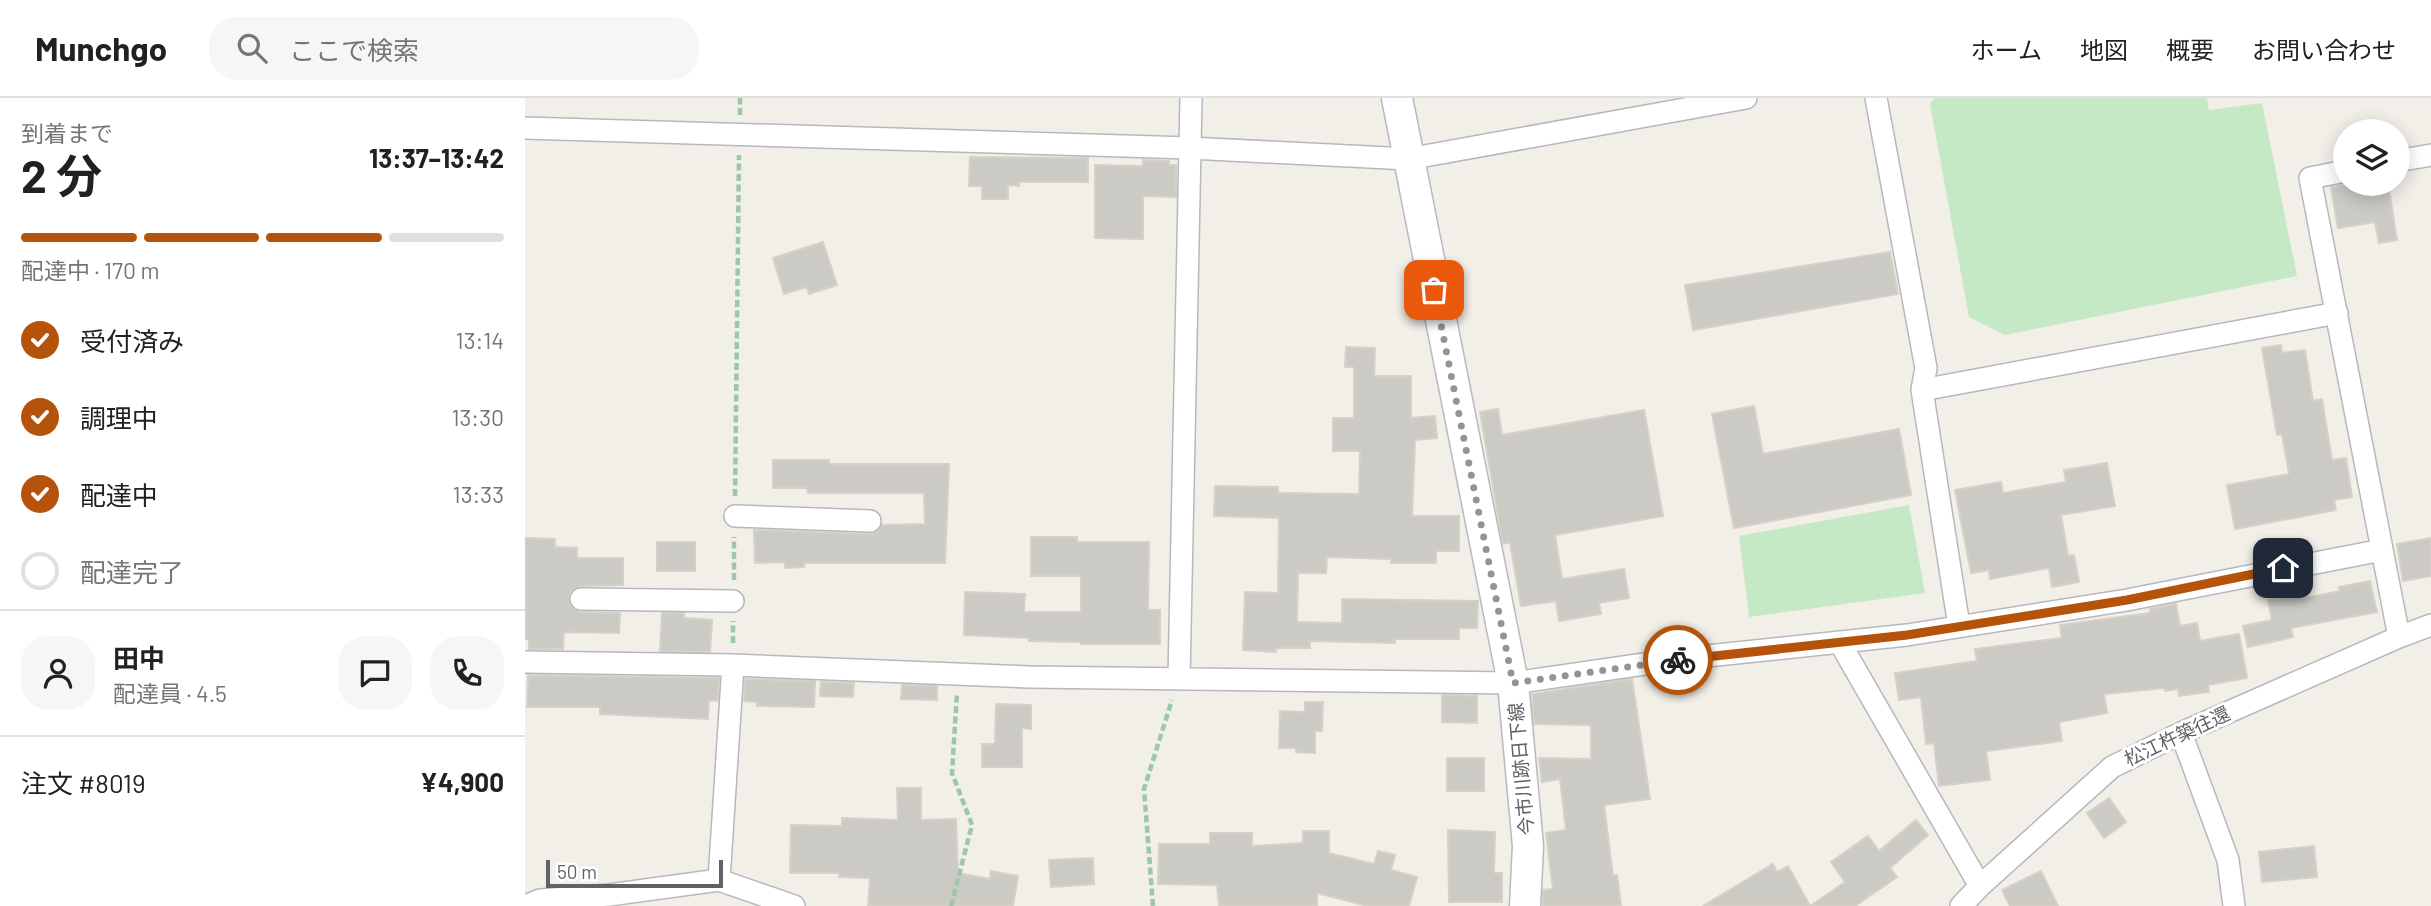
<!DOCTYPE html>
<html lang="ja">
<head>
<meta charset="utf-8">
<style>
  :root { --surface:#fff; --page:#f6f6f6; --text:#202124; --muted:#757577; --line:#e0e0e0; --accent:#b45309 }
  body { margin:0; font-family:Barlow,"Noto Sans JP",sans-serif; background:var(--page); color:var(--text); height:100vh; display:flex; flex-direction:column; font-size:26px; white-space:nowrap }
  * { box-sizing:border-box; margin:0 }
  p { font-size:23px; color:var(--muted) }
  .icon { flex:none; width:38px; height:38px; fill:none; stroke:currentColor; stroke-width:2; stroke-linecap:round; stroke-linejoin:round }
  .map { position:relative; flex:1; overflow:hidden }
  .panel { display:flex; flex-direction:column; background:var(--surface); width:525px }
  .panel>* { flex:none }
  .fabs { position:absolute; left:1808px; top:21px; display:grid; gap:14px }
  .fabs a { display:grid; place-items:center; width:77px; height:77px; border-radius:50%; background:var(--surface); box-shadow:0 4px 18px #0003; font-size:35px }
  .scale { position:absolute; left:21px; bottom:18px; width:177px; box-sizing:border-box; padding-left:7px; border:4px solid #5f6368; border-top:0; font-size:19px; line-height:24px; white-space:nowrap; color:#5f6368; -webkit-text-stroke:5px #fff; paint-order:stroke }
  .pin { position:absolute; display:grid; place-items:center; width:60px; height:60px; color:#fff; margin:-30px; border-radius:14px; box-shadow:0 4px 10px #0006 }
  .courier { position:absolute; display:grid; place-items:center; width:70px; height:70px; margin:-35px; border:5px solid #b45309; border-radius:50%; background:#fff; color:#222; box-shadow:0 2px 9px #0007 }
  .headline em { font-style:normal; font-weight:700 }
  .headline div { display:flex; flex-direction:column-reverse }
  .headline { display:flex; align-items:center; justify-content:space-between; height:119px; padding:0 21px }
  h1 { font-size:46px; font-weight:700; line-height:52px }
  .bar { display:grid; grid-template-columns:repeat(4,1fr); gap:10px 7px; align-content:center; height:84px; padding:0 21px }
  .bar i { height:9px; border-radius:5px; background:var(--line) }
  .bar .active { background:var(--accent) }
  .bar p { grid-column:span 4 }
  .line { display:flex; align-items:center; gap:18px; padding:0 21px; border-top:2px solid var(--line) }
  .line div { flex:1 }
  .round { display:grid; place-items:center; flex:none; width:74px; height:74px; border-radius:28px; background:var(--page) }
  ol { padding:0 21px; list-style:none }
  li { display:flex; align-items:center; gap:21px; height:77px }
  li p { margin-inline-start:auto }
  li .icon { padding:7px; border-radius:50%; background:var(--accent); color:#fff; stroke-width:4 }
  li:last-child { color:var(--muted) }
  li i { width:38px; height:38px; border:4px solid var(--line); border-radius:50% }
  header { display:flex; align-items:center; gap:42px; box-sizing:border-box; height:98px; padding:0 35px; background:var(--surface); border-bottom:2px solid var(--line) }
  header strong { font-size:33px }
  nav { display:flex; gap:38px; margin-inline-start:auto; font-size:24px }
  .search { width:490px; height:63px; background:var(--page); display:flex; align-items:center; gap:18px; box-sizing:border-box; padding:0 24px; border-radius:28px; color:var(--muted); font-size:26px }
  main { display:flex; flex:1; min-height:0 }
  .map>svg:first-child { display:block }
  .pitch { fill:#c5e8c5 }
  .building { fill:#cccac5; stroke:#d6d1c6; stroke-width:2 }
  .lines { fill:none; stroke-linecap:round; stroke-linejoin:round }
  .street-casing { stroke:#b5b8bc; stroke-width:24 }
  .secondary-casing { stroke:#b6babf; stroke-width:33 }
  .path { stroke:#9cc7a9; stroke-width:4.5; stroke-dasharray:7 3.5; stroke-linecap:butt }
  .street { stroke:#fff; stroke-width:21 }
  .secondary { stroke:#fff; stroke-width:30 }
  .done { stroke:#929495; stroke-width:7; stroke-dasharray:0 12.6 }
  .route { stroke:#b45309; stroke-width:9 }
  .labels { text-anchor:middle; stroke-width:6; stroke-linejoin:round; paint-order:stroke }
  .street-label { font-size:19px; fill:#5f6368; stroke:#fff }
</style>
</head>
<body>
<header>
<strong>Munchgo</strong>
<div class="search"><svg class="icon" aria-label="search" viewBox="0 0 24 24"><circle cx="10" cy="10" r="6"/><path d="M15 15l6 6"/></svg>ここで検索</div>
<nav><a>ホーム</a><a>地図</a><a>概要</a><a>お問い合わせ</a></nav>
</header>
<main>
<section class="panel">
<div class="headline"><div><h1>2 分</h1><p>到着まで</p></div><em>13:37–13:42</em></div>
<div class="bar"><i class="active"></i><i class="active"></i><i class="active"></i><i></i><p>配達中 · 170 m</p></div>
<ol>
<li><svg class="icon" aria-label="check" viewBox="0 0 24 24"><path d="M5 12l5 5 9-10"/></svg>受付済み<p>13:14</p></li>
<li><svg class="icon" aria-label="check" viewBox="0 0 24 24"><path d="M5 12l5 5 9-10"/></svg>調理中<p>13:30</p></li>
<li><svg class="icon" aria-label="check" viewBox="0 0 24 24"><path d="M5 12l5 5 9-10"/></svg>配達中<p>13:33</p></li>
<li><i></i>配達完了</li>
</ol>
<div class="line" style="height:126px"><a class="round"><svg class="icon" aria-label="person" viewBox="0 0 24 24"><circle cx="12" cy="8" r="4"/><path d="M4 21q1-7 8-7t8 7"/></svg></a><div><b>田中</b><p>配達員 · 4.5</p></div><a class="round"><svg class="icon" aria-label="chat" viewBox="0 0 24 24"><path d="M4 5h16v11H9l-5 4z"/></svg></a><a class="round"><svg class="icon" aria-label="phone" viewBox="0 0 24 24"><path d="M5 4h4l2 5-3 2q2 4 5 5l2-3 5 2v4C11 20 4 13 5 4z"/></svg></a></div>
<div class="line" style="height:91px"><div>注文 #8019</div><b>¥4,900</b></div>
</section>
<div class="map">
<svg width="1906" height="808" viewBox="0 0 1906 808">
  <rect width="100%" height="100%" fill="#f1efe8"/>
  <path class="pitch" d="M 1410,0 L 1682,0 L 1684,12 L 1737,5 L 1772,178 L 1480,237 L 1444,219 L 1405,6 Z
    M 1384,407 L 1400,495 L 1224,519 L 1214,438 Z"/>
  <path class="building" d="M 445,59 L 563,60 L 563,84 L 494,84 L 494,88 L 483,87 L 483,101 L 457,101 L 457,88 L 444,88 Z
    M 618,62 L 644,63 L 644,67 L 651,67 L 651,99 L 618,98 L 618,141 L 570,140 L 570,67 L 618,68 Z
    M 1823,86 L 1863,86 L 1872,142 L 1854,145 L 1850,124 L 1813,130 L 1806,89 Z
    M 298,144 L 312,187 L 284,196 L 282,189 L 259,196 L 248,160 Z
    M 1365,154 L 1373,196 L 1168,232 L 1160,187 Z
    M 1756,247 L 1757,255 L 1780,252 L 1788,303 L 1797,301 L 1807,362 L 1821,360 L 1827,399 L 1809,402 L 1811,412 L 1710,431 L 1702,387 L 1764,376 L 1757,336 L 1752,337 L 1737,250 Z
    M 821,249 L 850,250 L 849,278 L 886,278 L 886,320 L 910,318 L 912,340 L 890,342 L 887,418 L 934,418 L 934,453 L 911,453 L 911,465 L 866,465 L 866,461 L 802,459 L 801,475 L 773,475 L 772,524 L 817,525 L 817,501 L 953,503 L 952,530 L 934,530 L 934,541 L 870,541 L 870,545 L 785,543 L 785,550 L 751,550 L 751,554 L 718,552 L 720,494 L 753,495 L 754,420 L 689,418 L 690,388 L 753,389 L 753,395 L 834,396 L 835,353 L 808,353 L 808,320 L 829,320 L 829,269 L 820,269 Z
    M 1229,308 L 1238,356 L 1374,331 L 1386,397 L 1209,430 L 1187,316 Z
    M 973,311 L 977,337 L 1119,312 L 1138,418 L 1030,437 L 1037,481 L 1099,471 L 1104,500 L 1074,505 L 1076,516 L 1034,523 L 1031,503 L 996,508 L 985,444 L 978,446 L 955,314 Z
    M 248,362 L 304,362 L 304,366 L 424,366 L 420,465 L 279,465 L 279,469 L 260,470 L 260,464 L 230,465 L 229,432 L 345,436 L 352,434 L 357,427 L 400,426 L 399,395 L 283,395 L 282,390 L 248,390 Z
    M 1582,365 L 1590,408 L 1536,417 L 1543,458 L 1549,457 L 1554,484 L 1527,489 L 1524,470 L 1465,481 L 1464,472 L 1446,475 L 1430,392 L 1476,384 L 1478,395 L 1541,384 L 1539,372 Z
    M 506,439 L 552,439 L 552,444 L 624,444 L 623,512 L 635,512 L 635,546 L 556,546 L 556,544 L 504,543 L 504,540 L 439,537 L 440,494 L 500,496 L 499,514 L 556,514 L 556,478 L 506,478 Z
    M 0,440 L 30,441 L 30,449 L 52,450 L 52,460 L 98,460 L 98,487 L 55,488 L 45,494 L 43,500 L 45,508 L 55,514 L 95,515 L 94,535 L 39,534 L 38,551 L 4,551 L 4,541 L 0,541 Z
    M 1906,440 L 1906,478 L 1878,483 L 1872,446 Z
    M 132,444 L 170,444 L 170,473 L 132,473 Z
    M 1845,483 L 1852,514 L 1766,530 L 1768,539 L 1723,549 L 1718,528 L 1747,522 L 1743,502 L 1775,496 L 1776,501 L 1815,493 L 1814,489 Z
    M 1651,506 L 1655,528 L 1672,525 L 1675,543 L 1714,536 L 1722,580 L 1683,587 L 1684,594 L 1654,598 L 1653,591 L 1640,593 L 1640,590 L 1579,596 L 1582,615 L 1534,624 L 1537,643 L 1461,653 L 1465,682 L 1414,688 L 1409,645 L 1401,646 L 1396,599 L 1374,602 L 1370,575 L 1452,563 L 1450,551 L 1537,540 L 1535,527 L 1625,515 L 1625,511 Z
    M 137,515 L 159,515 L 159,520 L 187,522 L 185,554 L 135,553 Z
    M 3,577 L 194,580 L 193,603 L 184,602 L 183,621 L 75,616 L 75,609 L 2,609 Z
    M 220,581 L 290,583 L 289,609 L 232,608 L 232,604 L 219,603 Z
    M 1107,581 L 1125,701 L 1079,707 L 1088,777 L 1092,777 L 1096,808 L 1018,808 L 1018,792 L 1028,791 L 1021,735 L 1041,732 L 1035,681 L 1017,684 L 1014,660 L 1066,661 L 1066,627 L 1009,626 L 1007,596 Z
    M 296,584 L 329,585 L 328,599 L 295,598 Z
    M 377,587 L 412,588 L 412,602 L 376,601 Z
    M 917,597 L 952,598 L 952,625 L 917,624 Z
    M 780,604 L 798,604 L 797,633 L 790,633 L 790,655 L 771,654 L 771,650 L 754,650 L 755,613 L 780,614 Z
    M 471,606 L 506,607 L 506,631 L 497,630 L 497,669 L 457,669 L 457,646 L 470,646 Z
    M 922,660 L 959,660 L 959,693 L 922,693 Z
    M 372,690 L 396,690 L 396,722 L 431,721 L 433,775 L 465,781 L 466,773 L 493,778 L 488,808 L 343,808 L 345,780 L 314,779 L 315,775 L 265,775 L 266,727 L 317,728 L 317,720 L 373,722 Z
    M 1584,700 L 1601,724 L 1579,740 L 1562,715 Z
    M 1391,722 L 1403,737 L 1365,770 L 1372,779 L 1330,808 L 1178,808 L 1248,766 L 1252,774 L 1263,768 L 1285,808 L 1320,784 L 1306,764 L 1343,738 L 1354,753 Z
    M 923,732 L 970,734 L 969,775 L 977,775 L 977,804 L 924,804 Z
    M 778,733 L 804,733 L 804,755 L 849,766 L 853,753 L 870,757 L 866,772 L 892,779 L 884,808 L 843,808 L 792,795 L 792,808 L 694,808 L 692,787 L 633,786 L 634,746 L 685,746 L 685,735 L 727,735 L 727,748 L 778,745 Z
    M 1789,748 L 1792,779 L 1737,784 L 1734,754 Z
    M 568,760 L 569,786 L 526,789 L 524,762 Z
    M 1516,773 L 1533,808 L 1485,808 L 1477,792 Z"/>
  <g class="lines">
    <defs>
      <path id="street" d="M 1351,0 L 1401,270 L 1397,292 L 1434,528
        M 0,30 L 665,50 L 883,61 L 1221,0
        M 1872,63 L 1906,57
        M 1820,73 L 1785,80 L 1874,539
        M 1397,292 L 1812,215
        M 210,418 L 345,423
        M 56,501 L 208,503
        M 1315,545 L 1455,788
        M 0,564 L 208,567 L 504,579 L 988,585 L 1154,561 L 1382,537 L 1602,502 L 1857,452
        M 654,581 L 666,0
        M 1656,635 L 1703,762 L 1709,808
        M 194,782 L 208,567
        M 0,808 L 15,802 L 84,797 L 194,782 L 269,808
        M 1436,808 L 1455,788 L 1587,669 L 1656,635 L 1874,539 L 1906,527"/>
      <path id="secondary" d="M 872,0 L 988,585 L 1003,748 L 1000,808"/>
    </defs>
    <use href="#street" class="street-casing"/>
    <use href="#secondary" class="secondary-casing"/>
    <path class="path" d="M 215,17 L 215,0
      M 210,398 L 214,57
      M 209,482 L 209,439
      M 208,545 L 208,523
      M 426,808 L 447,727 L 427,675 L 432,595
      M 628,808 L 619,691 L 647,602"/>
    <use href="#street" class="street"/>
    <use href="#secondary" class="secondary"/>
  </g>
  <g class="lines">
    <path class="done" d="M 909,192 L 988,585 L 1153,562"/>
    <path class="route" d="M 1153,562 L 1382,537 L 1602,502 L 1758,470"/>
  </g>
  <g class="labels">
    <g class="street-label">
      <text transform="translate(1652 638) rotate(-25)" y="7">松江杵築往還</text>
      <text transform="translate(996 671) rotate(-95)" y="7">今市川跡日下線</text>
    </g>
  </g>
</svg>
<div class="fabs">
<a><svg class="icon" aria-label="layers" viewBox="0 0 24 24"><path d="M12 4l9 5-9 5-9-5zM3 14l9 5 9-5"/></svg></a>
</div>
<div class="scale">50 m</div>
<div class="pin" style="left:909px;top:192px;background:#ea580c"><svg class="icon" aria-label="bag" viewBox="0 0 24 24"><path d="M5 8h14l-1 12H6zM9 8a3 3 0 0 1 6 0"/></svg></div>
<div class="pin" style="left:1758px;top:470px;background:#1f2937"><svg class="icon" aria-label="home" viewBox="0 0 24 24"><path d="M3 11l9-7 9 7M6 9v11h12V9"/></svg></div>
<div class="courier" style="left:1153px;top:562px"><svg class="icon" aria-label="bike" viewBox="0 0 24 24"><circle cx="6" cy="16" r="4"/><circle cx="18" cy="16" r="4"/><path d="M6 16l4-8h5l3 8M10 8l3 8H6M13 5h3"/></svg></div>
</div>
</main>
</body>
</html>
